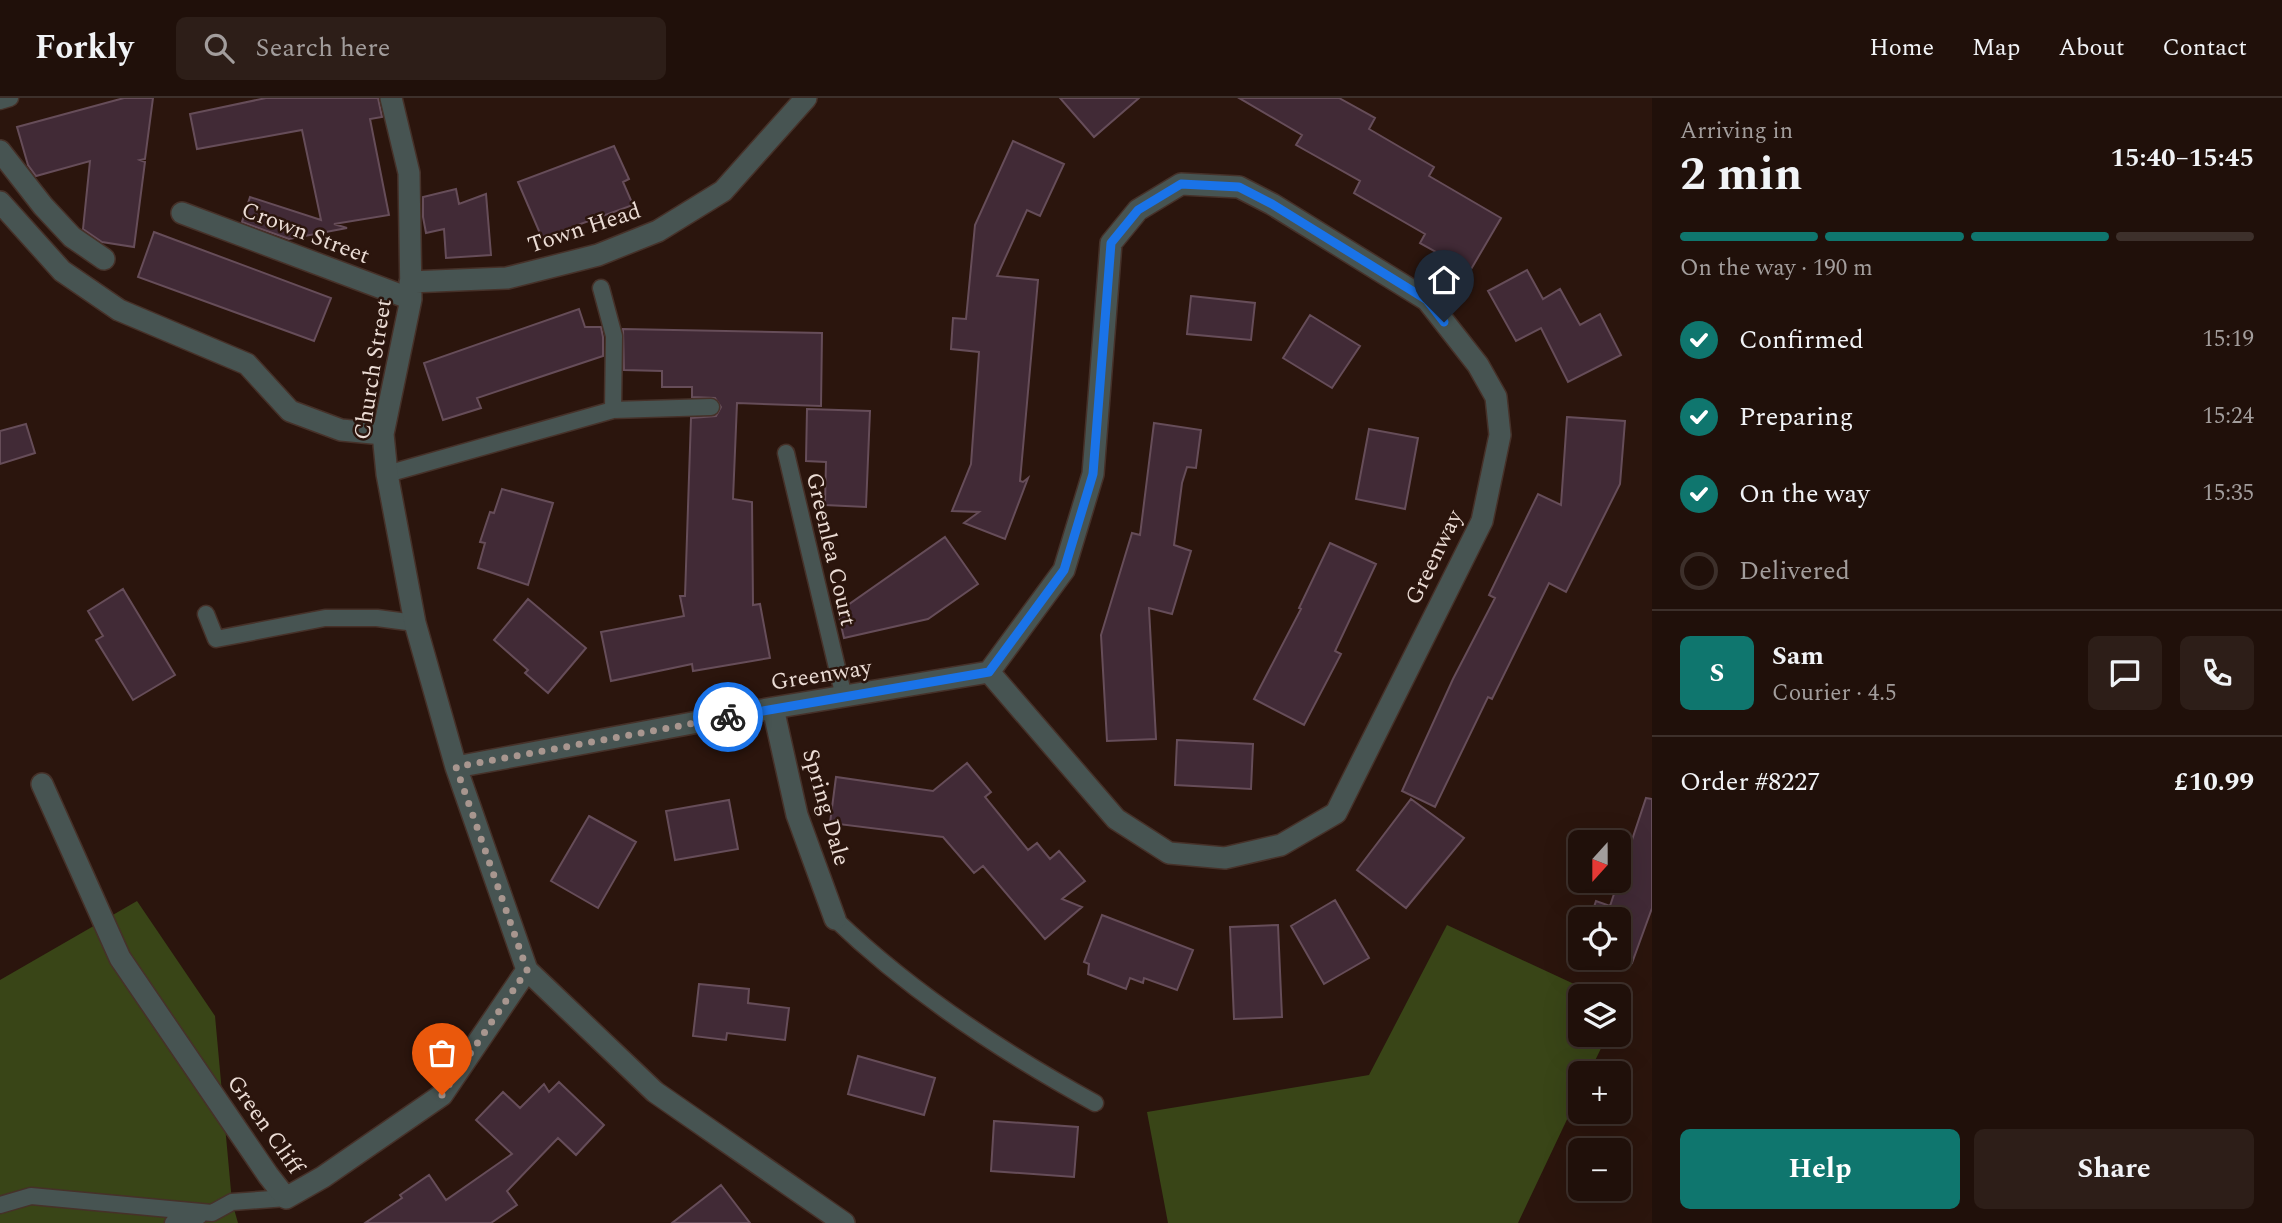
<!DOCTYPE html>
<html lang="en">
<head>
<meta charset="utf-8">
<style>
  :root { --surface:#20100a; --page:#2d1e18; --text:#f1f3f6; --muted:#a29d9c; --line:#3d302b; --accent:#0f766e }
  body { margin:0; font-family:Spectral,serif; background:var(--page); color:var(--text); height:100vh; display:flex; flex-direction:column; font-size:26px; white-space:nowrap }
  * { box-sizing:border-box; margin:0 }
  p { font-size:23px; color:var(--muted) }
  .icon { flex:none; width:38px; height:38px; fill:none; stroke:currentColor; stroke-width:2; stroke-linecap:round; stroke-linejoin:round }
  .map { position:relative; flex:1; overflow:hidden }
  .side { display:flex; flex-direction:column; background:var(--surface); width:630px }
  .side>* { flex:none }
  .needle { width:46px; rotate:201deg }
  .buttons { position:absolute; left:1568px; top:732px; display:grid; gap:14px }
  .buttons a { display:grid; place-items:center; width:63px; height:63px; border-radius:10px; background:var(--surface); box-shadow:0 7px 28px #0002,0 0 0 2px var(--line); font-size:35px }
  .pin { position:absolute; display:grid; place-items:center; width:60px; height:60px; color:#fff; margin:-72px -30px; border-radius:50% 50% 50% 0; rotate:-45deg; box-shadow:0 0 7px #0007 }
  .pin .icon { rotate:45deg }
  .courier { position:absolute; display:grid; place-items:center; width:70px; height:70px; margin:-35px; border:5px solid #1a73e8; border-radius:50%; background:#fff; color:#222; box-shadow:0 2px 9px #0007 }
  .overview em { font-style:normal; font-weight:700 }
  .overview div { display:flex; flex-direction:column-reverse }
  .overview { display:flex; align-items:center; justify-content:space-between; height:119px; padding:0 28px }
  h1 { font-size:46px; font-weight:700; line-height:52px }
  .bar { display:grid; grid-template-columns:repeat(4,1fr); gap:10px 7px; align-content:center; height:84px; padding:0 28px }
  .bar i { height:9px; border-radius:5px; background:var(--line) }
  .bar .active { background:var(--accent) }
  .bar p { grid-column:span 4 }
  .line { display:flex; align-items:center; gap:18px; padding:0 28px; border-top:2px solid var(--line) }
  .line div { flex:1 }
  .round { display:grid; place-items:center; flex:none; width:74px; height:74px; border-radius:10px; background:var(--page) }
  ol { padding:0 28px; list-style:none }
  li { display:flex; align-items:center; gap:21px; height:77px }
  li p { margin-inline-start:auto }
  li .icon { padding:7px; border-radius:50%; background:var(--accent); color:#fff; stroke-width:4 }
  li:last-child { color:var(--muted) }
  li i { width:38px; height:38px; border:4px solid var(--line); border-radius:50% }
  .primary-button { display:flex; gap:14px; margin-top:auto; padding:14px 28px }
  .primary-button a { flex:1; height:80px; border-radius:10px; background:var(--accent); color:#fff; font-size:28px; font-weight:700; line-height:80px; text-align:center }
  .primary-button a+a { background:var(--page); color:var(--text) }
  header { display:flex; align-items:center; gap:42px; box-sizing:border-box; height:98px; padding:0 35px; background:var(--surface); border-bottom:2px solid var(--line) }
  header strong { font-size:33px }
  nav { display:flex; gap:38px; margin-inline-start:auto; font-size:24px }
  .search { width:490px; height:63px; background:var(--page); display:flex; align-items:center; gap:18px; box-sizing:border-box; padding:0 24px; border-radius:10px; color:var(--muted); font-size:26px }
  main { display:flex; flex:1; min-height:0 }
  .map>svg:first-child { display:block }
  .green { fill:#394517 }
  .building { fill:#412a36; stroke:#664d59; stroke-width:2 }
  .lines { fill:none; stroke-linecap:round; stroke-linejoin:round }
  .lane-casing { stroke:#463129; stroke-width:19 }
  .street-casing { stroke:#463129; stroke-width:24 }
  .lane { stroke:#475452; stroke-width:16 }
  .street { stroke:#475452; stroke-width:21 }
  .done { stroke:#a8968f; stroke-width:7; stroke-dasharray:0 12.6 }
  .route { stroke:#1a73e8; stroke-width:9 }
  .labels { text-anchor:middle; stroke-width:5; stroke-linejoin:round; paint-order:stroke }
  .street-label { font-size:23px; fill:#ebdcd5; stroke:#2b150d }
</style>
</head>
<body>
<header>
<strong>Forkly</strong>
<div class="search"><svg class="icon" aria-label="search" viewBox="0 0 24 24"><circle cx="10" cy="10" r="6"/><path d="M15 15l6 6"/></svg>Search here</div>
<nav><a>Home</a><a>Map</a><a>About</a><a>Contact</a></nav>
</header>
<main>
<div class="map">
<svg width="1652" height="1125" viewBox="0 0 1652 1125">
  <rect width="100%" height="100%" fill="#2b150d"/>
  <path class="green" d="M 137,803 L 215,918 L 232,1104 L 238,1125 L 0,1125 L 0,882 Z
    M 1447,827 L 1600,898 L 1580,898 L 1580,936 L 1608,936 L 1589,975 L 1580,975 L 1580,994 L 1518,1125 L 1168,1125 L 1147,1014 L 1369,977 Z"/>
  <path class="building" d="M 124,0 L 153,0 L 145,61 L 140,62 L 145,64 L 134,149 L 102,144 L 83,131 L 90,63 L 36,78 L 28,67 L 17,29 Z
    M 266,0 L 378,0 L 382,19 L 370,21 L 389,117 L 334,126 L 347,130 L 289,141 L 242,124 L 250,99 L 321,122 L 302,32 L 197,51 L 190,16 Z
    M 1060,0 L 1139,0 L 1094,39 Z
    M 1239,0 L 1339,0 L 1375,20 L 1369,31 L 1434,69 L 1429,78 L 1501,120 L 1470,173 L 1420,145 L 1425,136 L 1354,95 L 1360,83 L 1296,47 L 1302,37 Z
    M 1013,43 L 1064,66 L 1040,118 L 1027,112 L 997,178 L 1038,182 L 1020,383 L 1023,384 L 1028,380 L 1005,441 L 964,425 L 979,414 L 952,413 L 971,366 L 979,254 L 951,251 L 953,220 L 966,221 L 975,127 Z
    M 614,48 L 629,81 L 623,84 L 633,107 L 542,140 L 518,84 Z
    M 456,91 L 459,106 L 486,96 L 491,157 L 446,160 L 444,131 L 426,135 L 423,119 L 423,99 Z
    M 154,134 L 331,200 L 314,243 L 138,179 Z
    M 1527,172 L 1543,201 L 1560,191 L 1580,227 L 1600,216 L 1621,257 L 1568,284 L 1541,230 L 1516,243 L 1488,193 Z
    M 1191,198 L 1255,205 L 1251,242 L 1187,236 Z
    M 579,211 L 585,229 L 601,229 L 603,239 L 603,258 L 477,300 L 481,310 L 443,322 L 424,265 Z
    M 1310,217 L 1360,248 L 1332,290 L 1283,260 Z
    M 623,231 L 822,235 L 821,308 L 737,305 L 733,401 L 752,404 L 753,507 L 760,506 L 770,560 L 693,573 L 692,566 L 611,583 L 601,534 L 684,518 L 680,498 L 685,498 L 691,320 L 716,318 L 721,309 L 715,300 L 692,299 L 692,289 L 662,289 L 662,273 L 624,272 Z
    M 807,311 L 870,313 L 866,409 L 825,407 L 826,364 L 806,363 Z
    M 1567,319 L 1625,323 L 1620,386 L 1566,494 L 1549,485 L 1492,601 L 1488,599 L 1435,709 L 1402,693 L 1453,581 L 1495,500 L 1489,497 L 1538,396 L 1561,407 Z
    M 1154,325 L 1201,332 L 1196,370 L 1187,369 L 1182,385 L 1174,447 L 1191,453 L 1172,516 L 1149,510 L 1156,641 L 1107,643 L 1101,537 L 1132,435 L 1140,437 Z
    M 26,326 L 35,355 L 0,366 L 0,333 Z
    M 1369,331 L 1418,340 L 1405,411 L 1356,401 Z
    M 502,391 L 553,405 L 528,487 L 478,470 L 485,445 L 480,444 L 490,414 L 494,415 Z
    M 945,439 L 978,486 L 928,521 L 844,540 L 838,514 Z
    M 1330,445 L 1376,466 L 1335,553 L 1341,556 L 1304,627 L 1254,601 L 1301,511 L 1299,510 Z
    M 123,491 L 175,577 L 133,602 L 96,542 L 103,538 L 88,513 Z
    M 528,501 L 586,550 L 548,595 L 525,575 L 528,572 L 494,542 Z
    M 1177,642 L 1253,646 L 1251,691 L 1175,687 Z
    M 967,665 L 991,694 L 985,699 L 1028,752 L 1037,745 L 1050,761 L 1059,753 L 1085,783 L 1062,801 L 1082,809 L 1045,841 L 983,768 L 974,775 L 943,739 L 830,725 L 836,679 L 933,693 Z
    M 1646,700 L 1652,701 L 1652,810 L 1632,865 L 1615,859 L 1619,859 L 1619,821 L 1590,821 L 1596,803 L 1610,808 Z
    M 1411,701 L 1464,740 L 1406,810 L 1357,772 Z
    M 729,702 L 738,751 L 675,762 L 666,713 Z
    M 589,718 L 636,744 L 598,810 L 551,783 Z
    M 1335,802 L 1369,860 L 1324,886 L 1291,828 Z
    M 1102,817 L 1193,852 L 1177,892 L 1144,880 L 1143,885 L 1130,880 L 1126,891 L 1088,876 L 1089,866 L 1084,864 Z
    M 1278,827 L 1282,919 L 1234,921 L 1230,829 Z
    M 699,886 L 749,891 L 748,905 L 789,910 L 785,942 L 727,935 L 726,942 L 693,938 Z
    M 858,958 L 935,980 L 924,1017 L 848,996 Z
    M 559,984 L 604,1027 L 576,1057 L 558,1040 L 507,1093 L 517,1107 L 491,1125 L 365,1125 L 402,1100 L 400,1097 L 429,1077 L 446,1102 L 512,1056 L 476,1022 L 503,994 L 520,1010 L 544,986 L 549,994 Z
    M 994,1023 L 1078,1029 L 1074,1079 L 991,1073 Z
    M 721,1087 L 750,1125 L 672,1125 Z"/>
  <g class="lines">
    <defs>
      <path id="lane" d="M 0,3 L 10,0
        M 601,190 L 614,238 L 613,312
        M 786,355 L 844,599
        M 387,376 L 613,312 L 711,309
        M 206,516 L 216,541 L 325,520 L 377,520 L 415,525
        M 835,821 C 912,895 1002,954 1095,1005
        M 0,1107 L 31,1098 L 212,1115 L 232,1104 L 286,1100
        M 173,1125 L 199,1118"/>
      <path id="street" d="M 391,0 L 409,75 L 411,201 L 383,336 L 387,376 L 415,525 L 456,669 L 527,872 L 655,994 L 844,1125
        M 0,53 L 43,108 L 72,139 L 104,161
        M 0,104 L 62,173 L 119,212 L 247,266 L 290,313 L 341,332 L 383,336
        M 182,115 L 411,201
        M 410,184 L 507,180 L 598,157 L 658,133 L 723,93 L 806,0
        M 773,610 L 797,717 L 835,821
        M 456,669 L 773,610 L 989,574 L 1064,472 L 1093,376 L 1111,145 L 1138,112 L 1181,86 L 1239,89 L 1272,106 L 1427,202 L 1478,267 L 1496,299 L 1500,337 L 1482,423 L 1336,715 L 1281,747 L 1225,760 L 1169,755 L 1116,721 L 989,574
        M 42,686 L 120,860 L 268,1077 L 286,1100 L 323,1079 L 442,997 L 527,872"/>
    </defs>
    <use href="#lane" class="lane-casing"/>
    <use href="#street" class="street-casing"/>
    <use href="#lane" class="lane"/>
    <use href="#street" class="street"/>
  </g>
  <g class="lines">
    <path class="done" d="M 442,997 L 527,872 L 456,669 L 728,619"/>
    <path class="route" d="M 728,619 L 989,574 L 1064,472 L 1093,376 L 1111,145 L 1138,112 L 1181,86 L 1239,89 L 1272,106 L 1427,202 L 1444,224"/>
  </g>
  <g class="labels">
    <g class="street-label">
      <text transform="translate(584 129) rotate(-18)" y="8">Town Head</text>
      <text transform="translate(306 134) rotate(21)" y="8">Crown Street</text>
      <text transform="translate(372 271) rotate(-81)" y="8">Church Street</text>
      <text transform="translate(832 451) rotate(77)" y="8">Greenlea Court</text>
      <text transform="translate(1433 459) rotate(-64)" y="8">Greenway</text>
      <text transform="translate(821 576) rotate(-9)" y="8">Greenway</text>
      <text transform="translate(827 709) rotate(74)" y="8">Spring Dale</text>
      <text transform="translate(266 1026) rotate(55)" y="8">Green Cliff</text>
    </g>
  </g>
</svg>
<div class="buttons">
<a><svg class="needle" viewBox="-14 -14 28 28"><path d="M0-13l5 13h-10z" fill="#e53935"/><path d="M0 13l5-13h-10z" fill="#a29d9c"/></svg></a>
<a><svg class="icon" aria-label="locate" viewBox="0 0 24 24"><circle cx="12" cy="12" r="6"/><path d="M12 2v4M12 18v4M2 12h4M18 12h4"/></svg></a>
<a><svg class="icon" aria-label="layers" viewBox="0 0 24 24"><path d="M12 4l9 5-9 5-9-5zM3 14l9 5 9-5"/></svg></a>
<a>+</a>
<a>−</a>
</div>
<div class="pin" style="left:442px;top:997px;background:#ea580c"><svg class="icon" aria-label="bag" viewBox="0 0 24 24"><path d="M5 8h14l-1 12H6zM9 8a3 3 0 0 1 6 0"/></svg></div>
<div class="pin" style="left:1444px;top:224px;background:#1f2937"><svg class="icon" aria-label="home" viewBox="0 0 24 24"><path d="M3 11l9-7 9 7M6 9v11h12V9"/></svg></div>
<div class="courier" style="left:728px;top:619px"><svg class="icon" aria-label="bike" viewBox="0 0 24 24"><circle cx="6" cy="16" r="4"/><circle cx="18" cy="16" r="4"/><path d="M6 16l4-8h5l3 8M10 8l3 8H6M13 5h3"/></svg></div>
</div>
<section class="side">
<div class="overview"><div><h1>2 min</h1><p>Arriving in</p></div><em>15:40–15:45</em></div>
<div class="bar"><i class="active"></i><i class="active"></i><i class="active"></i><i></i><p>On the way · 190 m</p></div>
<ol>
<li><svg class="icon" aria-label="check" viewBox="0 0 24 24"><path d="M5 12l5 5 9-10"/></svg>Confirmed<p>15:19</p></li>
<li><svg class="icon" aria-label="check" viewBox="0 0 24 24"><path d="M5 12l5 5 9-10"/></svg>Preparing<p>15:24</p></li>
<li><svg class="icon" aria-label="check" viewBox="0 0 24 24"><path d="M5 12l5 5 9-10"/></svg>On the way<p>15:35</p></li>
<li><i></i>Delivered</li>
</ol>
<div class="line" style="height:126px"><b class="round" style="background:var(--accent);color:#fff">S</b><div><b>Sam</b><p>Courier · 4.5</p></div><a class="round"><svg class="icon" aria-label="chat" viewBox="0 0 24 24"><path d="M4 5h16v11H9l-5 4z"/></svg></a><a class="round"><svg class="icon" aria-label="phone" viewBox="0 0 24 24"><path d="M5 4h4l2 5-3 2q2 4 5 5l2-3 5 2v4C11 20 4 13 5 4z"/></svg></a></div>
<div class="line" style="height:91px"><div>Order #8227</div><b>£10.99</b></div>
<div class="primary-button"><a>Help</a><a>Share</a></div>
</section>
</main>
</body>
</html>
